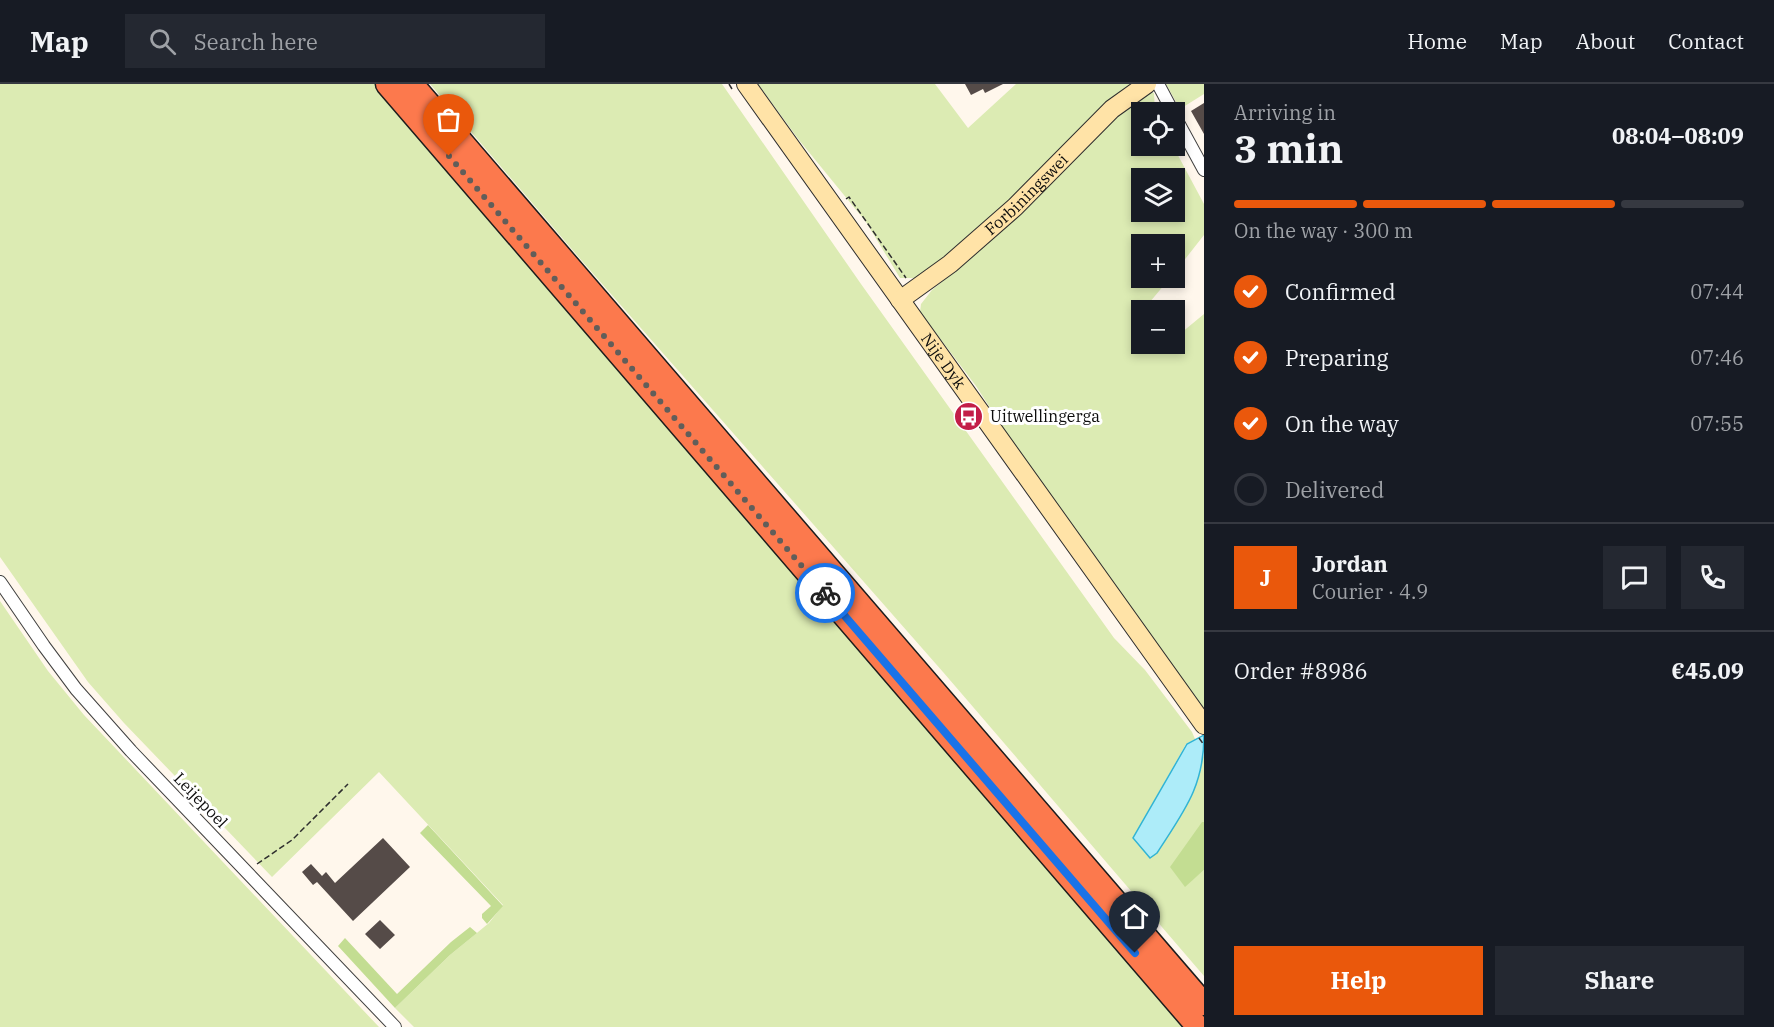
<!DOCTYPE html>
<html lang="en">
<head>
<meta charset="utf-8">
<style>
  :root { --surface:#171b24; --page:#242831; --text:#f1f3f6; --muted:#9ea1a6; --line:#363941; --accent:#ea580c }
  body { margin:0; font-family:"IBM Plex Serif",serif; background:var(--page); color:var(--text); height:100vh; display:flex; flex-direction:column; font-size:22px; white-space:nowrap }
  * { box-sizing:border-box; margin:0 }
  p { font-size:20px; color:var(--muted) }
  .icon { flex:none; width:33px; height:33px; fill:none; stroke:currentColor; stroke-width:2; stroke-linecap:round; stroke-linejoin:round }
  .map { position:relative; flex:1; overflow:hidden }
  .drawer { display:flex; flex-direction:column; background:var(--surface); width:570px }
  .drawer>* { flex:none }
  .controls { position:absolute; left:1131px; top:18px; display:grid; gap:12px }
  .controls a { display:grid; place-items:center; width:54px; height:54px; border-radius:0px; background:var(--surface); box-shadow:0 3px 9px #0003; font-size:30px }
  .pin { position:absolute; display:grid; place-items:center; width:51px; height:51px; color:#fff; margin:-62px -26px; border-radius:50% 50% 50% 0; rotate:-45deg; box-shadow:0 0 6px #0007 }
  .pin .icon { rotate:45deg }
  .courier { position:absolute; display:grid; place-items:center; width:60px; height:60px; margin:-30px; border:4px solid #1a73e8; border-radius:50%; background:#fff; color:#222; box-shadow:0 2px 8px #0007 }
  .head em { font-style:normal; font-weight:700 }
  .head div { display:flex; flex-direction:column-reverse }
  .head { display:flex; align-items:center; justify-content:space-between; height:102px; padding:0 30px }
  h1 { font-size:39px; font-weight:700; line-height:45px }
  .bar { display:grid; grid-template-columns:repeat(4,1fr); gap:9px 6px; align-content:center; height:72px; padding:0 30px }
  .bar i { height:8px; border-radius:4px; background:var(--line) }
  .bar .current { background:var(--accent) }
  .bar p { grid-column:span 4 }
  .line { display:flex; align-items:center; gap:15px; padding:0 30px; border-top:2px solid var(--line) }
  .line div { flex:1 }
  .round { display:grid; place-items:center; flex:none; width:63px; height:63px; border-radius:0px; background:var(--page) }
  ol { padding:0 30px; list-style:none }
  li { display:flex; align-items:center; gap:18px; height:66px }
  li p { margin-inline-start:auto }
  li .icon { padding:6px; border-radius:50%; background:var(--accent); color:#fff; stroke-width:4 }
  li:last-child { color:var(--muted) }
  li i { width:33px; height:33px; border:3px solid var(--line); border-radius:50% }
  .cta { display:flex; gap:12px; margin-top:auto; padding:12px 30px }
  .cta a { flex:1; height:69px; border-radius:0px; background:var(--accent); color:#fff; font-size:24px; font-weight:700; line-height:69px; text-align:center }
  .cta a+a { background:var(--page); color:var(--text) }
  header { display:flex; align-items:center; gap:36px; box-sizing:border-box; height:84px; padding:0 30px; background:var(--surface); border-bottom:2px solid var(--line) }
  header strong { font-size:28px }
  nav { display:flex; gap:33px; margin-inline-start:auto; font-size:21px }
  .search { width:420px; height:54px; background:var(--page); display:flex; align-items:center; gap:15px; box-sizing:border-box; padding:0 21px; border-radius:0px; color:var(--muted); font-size:22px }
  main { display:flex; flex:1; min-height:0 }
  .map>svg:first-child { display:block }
  .green { fill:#dcebb3; fill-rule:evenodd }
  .forest { fill:#c3dd92 }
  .water { fill:#adecf9; stroke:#31b4d4; stroke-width:1.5 }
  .building { fill:#554b48 }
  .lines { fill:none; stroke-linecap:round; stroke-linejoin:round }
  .street-casing { stroke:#3f3f3f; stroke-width:14 }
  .secondary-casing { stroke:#2e2e2e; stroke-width:20 }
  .highway-casing { stroke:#1d1d1d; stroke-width:25 }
  .path { stroke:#2e2e2e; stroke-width:1.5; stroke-dasharray:6 3; stroke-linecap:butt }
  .street { stroke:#fff; stroke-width:12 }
  .secondary { stroke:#ffe3a7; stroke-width:18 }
  .highway { stroke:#fc794d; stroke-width:22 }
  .done { stroke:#615e5a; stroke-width:6; stroke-dasharray:0 10.8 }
  .route { stroke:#1a73e8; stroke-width:8 }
  .labels { text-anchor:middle; stroke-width:6; stroke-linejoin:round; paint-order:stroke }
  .street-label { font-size:16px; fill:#0c0c0c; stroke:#fff }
  .poi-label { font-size:16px; fill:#0c0c0c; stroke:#fff; text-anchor:start }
</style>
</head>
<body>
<header>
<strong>Map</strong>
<div class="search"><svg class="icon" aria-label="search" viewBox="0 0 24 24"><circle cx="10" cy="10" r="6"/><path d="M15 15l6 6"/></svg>Search here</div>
<nav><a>Home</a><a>Map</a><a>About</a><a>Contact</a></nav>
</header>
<main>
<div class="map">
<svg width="1204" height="943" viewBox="0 0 1204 943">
  <rect width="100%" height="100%" fill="#fff7ec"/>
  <path class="green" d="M 0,0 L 377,0 L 1186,943 L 414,943 L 395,924 L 450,871 L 489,839 L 503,821 L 379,688 L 272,793 L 124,639 L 88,598 L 0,473 Z
    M 430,0 L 722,0 L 861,200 L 1114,554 L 1145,586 L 1192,648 L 1195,655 L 1186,660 L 1133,754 L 1202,676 L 1204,671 L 1204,738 L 1199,744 L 1185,802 L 1204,786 L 1204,892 L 943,588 L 582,177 Z
    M 758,0 L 935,0 L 968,44 L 1016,0 L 1141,0 L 992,140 L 916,194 L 900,194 L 866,138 L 799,56 Z
    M 1166,0 L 1204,0 L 1204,10 L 1180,25 Z
    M 1147,8 L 1154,9 L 1155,28 L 1142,28 L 1142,62 L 1173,62 L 1204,120 L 1204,151 L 1175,188 L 1174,160 L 1142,160 L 1142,194 L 1170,194 L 1139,231 L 1141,234 L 1142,260 L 1160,260 L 1163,263 L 1167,260 L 1174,260 L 1175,254 L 1204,230 L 1204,631 L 1020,370 L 976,302 L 920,228 L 921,220 L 932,206 L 973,172 L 1107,36 ZM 1142,94 L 1174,94 L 1174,128 L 1142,128 Z
    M 0,517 L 48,587 L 84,631 L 379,943 L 0,943 Z"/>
  <path class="forest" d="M 1202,738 L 1204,738 L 1204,786 L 1185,803 L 1170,783 Z
    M 428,741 L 503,822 L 487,840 L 482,834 L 482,830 L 491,822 L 420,749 Z
    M 470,843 L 477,849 L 450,871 L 395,924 L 338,862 L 345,854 L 397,910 L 451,858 Z"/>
  <path class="water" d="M 1204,651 C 1204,703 1184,727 1157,769 L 1150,774 L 1133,754 L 1187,660 Z"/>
  <path class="building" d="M 965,0 L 1003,0 L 985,9 L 983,5 L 971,11 Z
    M 1204,19 L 1204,50 L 1191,27 Z
    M 383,754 L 410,783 L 353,837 L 317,798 L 313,801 L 302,788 L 311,780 L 322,792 L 326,788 L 335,799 Z
    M 380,836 L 395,851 L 380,865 L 365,850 Z"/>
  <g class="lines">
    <defs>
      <path id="street" d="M 1158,0 L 1173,28
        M 1174,31 L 1204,86
        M 0,498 L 44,562 L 76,605 L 131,667 L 395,943"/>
      <g id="secondary">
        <path id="s1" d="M 746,0 L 1204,641"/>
        <path id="s2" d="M 900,216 L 950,180 L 1015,123 L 1112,25 L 1147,0"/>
      </g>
      <path id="highway" d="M 387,0 L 1198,943
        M 412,0 L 1204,920"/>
    </defs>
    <use href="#street" class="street-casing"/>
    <use href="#secondary" class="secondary-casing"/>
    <use href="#highway" class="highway-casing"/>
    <path class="path" d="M 729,0 L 732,5
      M 846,115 L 849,113 L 906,194
      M 1199,654 L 1204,661
      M 257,780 L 292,756 L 348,700"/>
    <use href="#street" class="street"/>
    <use href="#secondary" class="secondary"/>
    <use href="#highway" class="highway"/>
  </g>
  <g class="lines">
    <path class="done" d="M 449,72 L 825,509"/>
    <path class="route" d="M 825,509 L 1135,869"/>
  </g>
  <defs>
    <symbol id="bus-disc" viewBox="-11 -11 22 22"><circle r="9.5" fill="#c31e48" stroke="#fff"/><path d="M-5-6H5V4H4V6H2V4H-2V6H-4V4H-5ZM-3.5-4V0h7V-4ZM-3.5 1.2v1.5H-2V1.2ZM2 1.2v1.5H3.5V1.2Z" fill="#fff"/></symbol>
  </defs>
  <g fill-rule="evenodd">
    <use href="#bus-disc" x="952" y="316" width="33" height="33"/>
  </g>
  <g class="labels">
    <g class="street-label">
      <text dy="6" stroke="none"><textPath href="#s2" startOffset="165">Forbiningswei</textPath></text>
      <text dy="6" stroke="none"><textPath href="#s1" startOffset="340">Nije Dyk</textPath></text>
      <text transform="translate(201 716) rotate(46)" y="6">Leijepoel</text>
    </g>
    <g class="poi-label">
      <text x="990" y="338">Uitwellingerga</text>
    </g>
  </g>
</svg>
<div class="controls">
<a><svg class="icon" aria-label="locate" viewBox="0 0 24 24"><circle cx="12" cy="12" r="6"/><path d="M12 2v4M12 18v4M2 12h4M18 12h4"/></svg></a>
<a><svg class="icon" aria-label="layers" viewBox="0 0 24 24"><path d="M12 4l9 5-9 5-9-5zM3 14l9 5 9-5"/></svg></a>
<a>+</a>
<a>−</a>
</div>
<div class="pin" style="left:449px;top:72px;background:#ea580c"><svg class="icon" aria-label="bag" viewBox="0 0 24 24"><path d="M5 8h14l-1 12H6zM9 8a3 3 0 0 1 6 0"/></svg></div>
<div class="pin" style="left:1135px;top:869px;background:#1f2937"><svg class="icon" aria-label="home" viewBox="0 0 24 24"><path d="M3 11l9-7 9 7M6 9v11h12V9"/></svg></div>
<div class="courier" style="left:825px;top:509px"><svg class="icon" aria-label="bike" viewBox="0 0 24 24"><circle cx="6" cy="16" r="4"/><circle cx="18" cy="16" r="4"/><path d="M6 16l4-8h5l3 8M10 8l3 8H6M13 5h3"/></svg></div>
</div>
<section class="drawer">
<div class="head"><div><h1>3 min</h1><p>Arriving in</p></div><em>08:04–08:09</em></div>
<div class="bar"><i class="current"></i><i class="current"></i><i class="current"></i><i></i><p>On the way · 300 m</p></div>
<ol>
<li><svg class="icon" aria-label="check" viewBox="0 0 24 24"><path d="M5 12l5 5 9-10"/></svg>Confirmed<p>07:44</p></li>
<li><svg class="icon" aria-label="check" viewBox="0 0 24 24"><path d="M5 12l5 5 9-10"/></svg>Preparing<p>07:46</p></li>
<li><svg class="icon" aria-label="check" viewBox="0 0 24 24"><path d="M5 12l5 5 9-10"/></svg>On the way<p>07:55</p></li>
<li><i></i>Delivered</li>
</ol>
<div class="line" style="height:108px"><b class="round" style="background:var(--accent);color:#fff">J</b><div><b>Jordan</b><p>Courier · 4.9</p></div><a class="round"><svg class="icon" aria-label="chat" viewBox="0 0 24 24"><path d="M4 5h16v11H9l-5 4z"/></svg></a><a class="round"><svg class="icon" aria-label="phone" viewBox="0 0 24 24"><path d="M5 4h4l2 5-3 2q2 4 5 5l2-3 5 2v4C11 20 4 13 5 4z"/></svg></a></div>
<div class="line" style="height:78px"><div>Order #8986</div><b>€45.09</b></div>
<div class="cta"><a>Help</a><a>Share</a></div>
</section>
</main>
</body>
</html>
